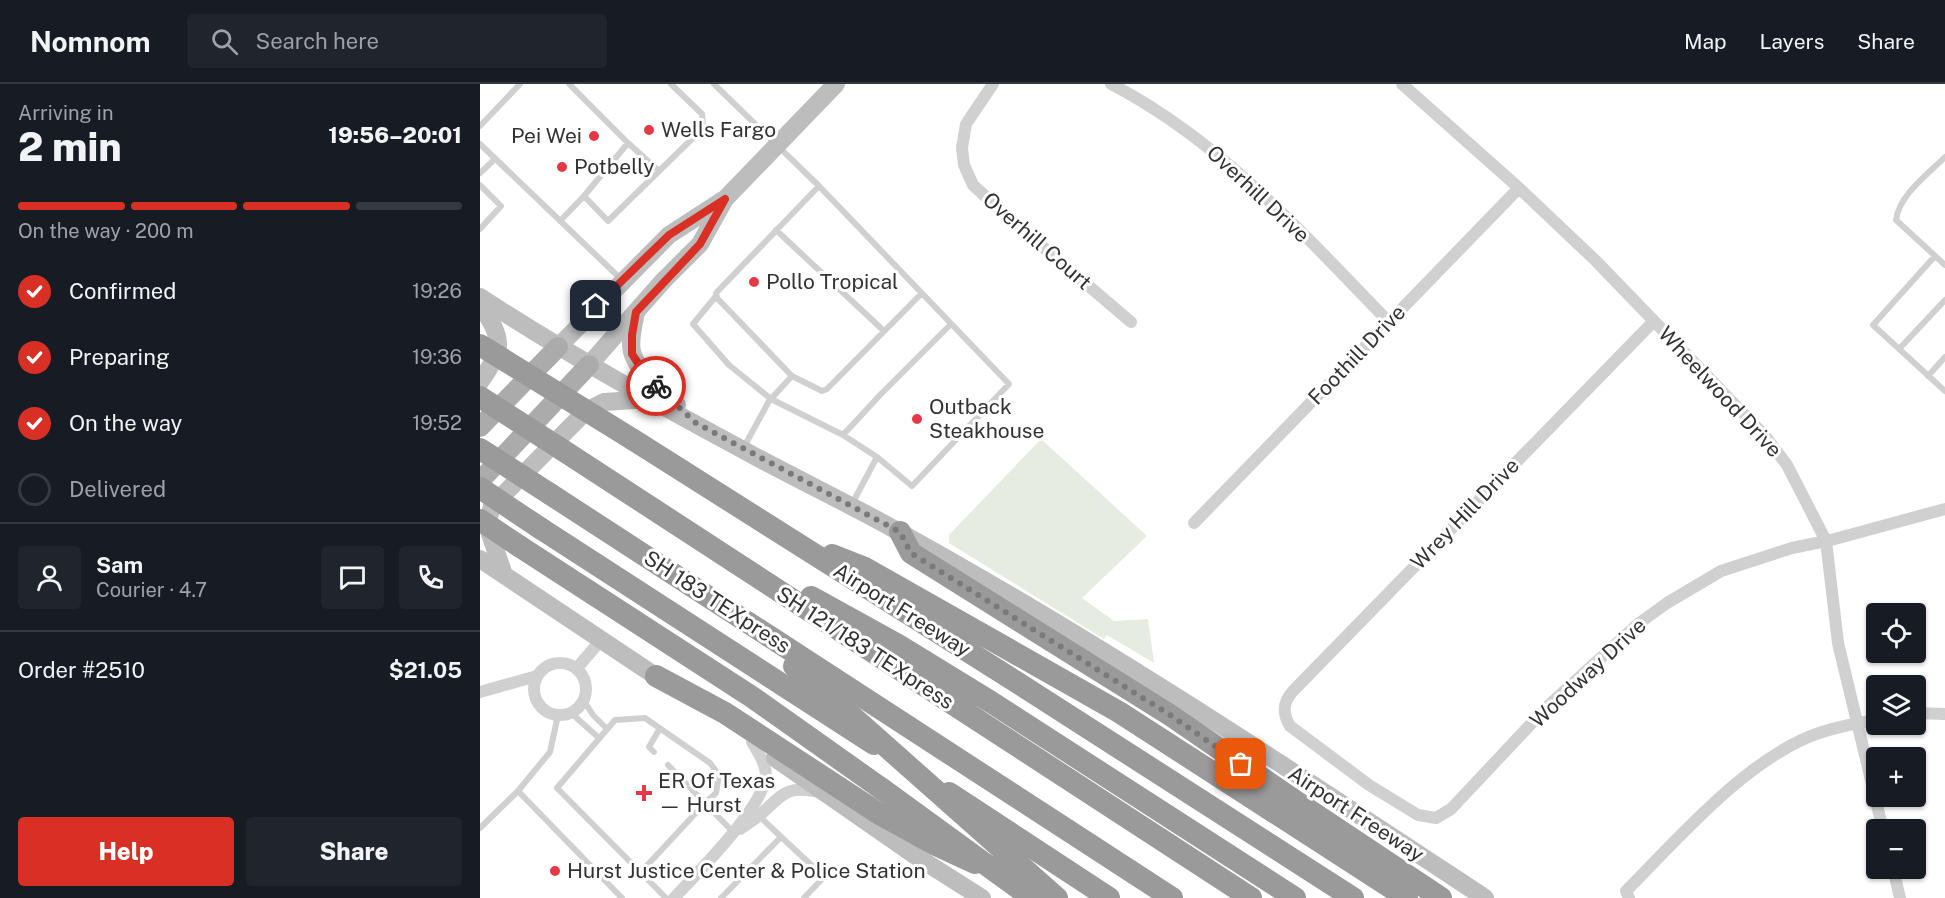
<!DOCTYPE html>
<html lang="en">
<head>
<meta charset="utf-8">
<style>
  :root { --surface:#171b24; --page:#20242c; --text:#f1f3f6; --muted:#9ea1a6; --line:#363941; --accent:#d93025 }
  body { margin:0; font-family:"Public Sans",sans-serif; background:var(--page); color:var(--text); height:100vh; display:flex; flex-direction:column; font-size:22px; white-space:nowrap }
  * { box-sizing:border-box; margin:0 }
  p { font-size:20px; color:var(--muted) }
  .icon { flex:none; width:33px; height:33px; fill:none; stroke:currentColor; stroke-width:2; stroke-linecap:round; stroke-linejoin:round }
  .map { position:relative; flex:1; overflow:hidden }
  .panel { display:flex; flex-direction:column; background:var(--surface); width:480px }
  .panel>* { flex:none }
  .fabs { position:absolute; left:1386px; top:519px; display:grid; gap:12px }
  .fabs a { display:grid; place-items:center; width:60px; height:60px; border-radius:6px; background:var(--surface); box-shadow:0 2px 4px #0004; font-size:30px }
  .pin { position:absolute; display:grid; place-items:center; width:51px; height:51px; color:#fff; margin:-26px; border-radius:12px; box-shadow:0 3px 9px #0006 }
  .courier { position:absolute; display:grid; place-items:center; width:60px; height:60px; margin:-30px; border:4px solid #d93025; border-radius:50%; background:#fff; color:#222; box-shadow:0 2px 8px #0007 }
  .head em { font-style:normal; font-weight:800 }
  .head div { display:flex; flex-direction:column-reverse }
  .head { display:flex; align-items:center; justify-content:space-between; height:102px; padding:0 18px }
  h1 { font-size:39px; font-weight:800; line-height:45px }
  .bar { display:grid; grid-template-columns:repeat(4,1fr); gap:9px 6px; align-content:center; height:72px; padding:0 18px }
  .bar i { height:8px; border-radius:4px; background:var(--line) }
  .bar .on { background:var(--accent) }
  .bar p { grid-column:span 4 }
  .line { display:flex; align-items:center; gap:15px; padding:0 18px; border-top:2px solid var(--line) }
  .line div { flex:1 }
  .round { display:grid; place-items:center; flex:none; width:63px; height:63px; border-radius:6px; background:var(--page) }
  ol { padding:0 18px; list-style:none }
  li { display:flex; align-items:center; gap:18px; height:66px }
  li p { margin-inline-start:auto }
  li .icon { padding:6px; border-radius:50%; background:var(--accent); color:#fff; stroke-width:4 }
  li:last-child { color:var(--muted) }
  li i { width:33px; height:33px; border:3px solid var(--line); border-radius:50% }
  .button { display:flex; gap:12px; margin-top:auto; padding:12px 18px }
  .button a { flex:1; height:69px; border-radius:6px; background:var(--accent); color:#fff; font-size:24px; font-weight:800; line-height:69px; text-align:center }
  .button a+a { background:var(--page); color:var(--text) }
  header { display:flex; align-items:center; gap:36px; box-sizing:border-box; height:84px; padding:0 30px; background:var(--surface); border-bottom:2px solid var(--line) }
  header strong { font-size:28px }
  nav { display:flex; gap:33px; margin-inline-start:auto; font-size:21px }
  .search { width:420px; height:54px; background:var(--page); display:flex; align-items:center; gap:15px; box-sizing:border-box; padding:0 21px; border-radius:6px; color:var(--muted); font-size:22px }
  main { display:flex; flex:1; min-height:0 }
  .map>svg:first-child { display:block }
  .green { fill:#e6ecdf }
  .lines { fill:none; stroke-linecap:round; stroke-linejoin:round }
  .service { stroke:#d0d0d0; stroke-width:6 }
  .minor { stroke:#d0d0d0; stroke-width:12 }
  .secondary { stroke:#bdbdbd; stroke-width:18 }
  .primary { stroke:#ababab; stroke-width:20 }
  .motorway { stroke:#9a9a9a; stroke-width:22 }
  .motorway-bridge { stroke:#9a9a9a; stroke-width:22 }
  .done { stroke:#7a7a7a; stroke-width:6; stroke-dasharray:0 10.8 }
  .route { stroke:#d93025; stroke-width:8 }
  .poi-dot { fill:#e63946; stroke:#fff; stroke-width:2 }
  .labels { text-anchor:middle; stroke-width:6; stroke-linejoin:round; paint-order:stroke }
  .poi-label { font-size:21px; fill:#333; stroke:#fff; text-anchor:start }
  .street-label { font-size:21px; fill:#333; stroke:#fff }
</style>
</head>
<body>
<header>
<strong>Nomnom</strong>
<div class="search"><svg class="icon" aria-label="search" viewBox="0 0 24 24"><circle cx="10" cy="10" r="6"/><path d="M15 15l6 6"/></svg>Search here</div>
<nav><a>Map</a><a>Layers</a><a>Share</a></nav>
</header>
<main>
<section class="panel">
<div class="head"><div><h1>2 min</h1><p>Arriving in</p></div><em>19:56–20:01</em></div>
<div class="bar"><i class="on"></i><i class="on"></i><i class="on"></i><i></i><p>On the way · 200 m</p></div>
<ol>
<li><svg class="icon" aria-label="check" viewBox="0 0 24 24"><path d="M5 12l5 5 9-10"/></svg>Confirmed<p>19:26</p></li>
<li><svg class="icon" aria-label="check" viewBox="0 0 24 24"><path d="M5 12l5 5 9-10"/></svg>Preparing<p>19:36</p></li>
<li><svg class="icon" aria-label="check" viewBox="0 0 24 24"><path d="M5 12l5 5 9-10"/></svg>On the way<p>19:52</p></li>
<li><i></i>Delivered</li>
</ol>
<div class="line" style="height:108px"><a class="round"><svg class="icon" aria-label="person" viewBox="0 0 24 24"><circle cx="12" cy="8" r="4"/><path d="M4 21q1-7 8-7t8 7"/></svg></a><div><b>Sam</b><p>Courier · 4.7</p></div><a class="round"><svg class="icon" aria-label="chat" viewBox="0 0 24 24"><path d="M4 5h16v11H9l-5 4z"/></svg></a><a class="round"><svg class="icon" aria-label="phone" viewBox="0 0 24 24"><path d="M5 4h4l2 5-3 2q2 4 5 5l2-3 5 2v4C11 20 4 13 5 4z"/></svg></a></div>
<div class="line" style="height:78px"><div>Order #2510</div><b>$21.05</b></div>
<div class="button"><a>Help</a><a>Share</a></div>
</section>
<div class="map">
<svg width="1465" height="814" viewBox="0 0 1465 814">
  <rect width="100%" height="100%" fill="#fff"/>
  <path class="green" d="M 561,355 L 667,452 L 602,514 L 634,537 L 668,535 L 674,579 L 627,551 L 624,555 L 469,459 L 469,451 Z"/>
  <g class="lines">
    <path class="service" d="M 89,0 L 148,59
      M 234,0 L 339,102 L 236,209 L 237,214 L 312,292 L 289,317 L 264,363
      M 0,42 L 40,0
      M 0,60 L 142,196
      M 1465,73 C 1448,90 1419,111 1416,136 L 1465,181
      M 0,89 L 15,75
      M 0,101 L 21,122 L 0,145
      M 339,102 L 529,300 L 432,402 L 397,373
      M 104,112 L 148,59 L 179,87
      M 80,137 L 104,112 L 128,137 L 220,47 L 223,39 L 222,30 L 191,0
      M 296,146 L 404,247
      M 1455,172 L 1393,241 L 1465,307
      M 236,212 L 213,240 L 249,281 L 291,315 L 363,351 L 397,373 L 372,420
      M 1419,265 L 1465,216
      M 312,292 L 342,307 L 347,305 L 441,210
      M 1448,292 L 1465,273
      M 363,351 L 400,311 L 471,240
      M 104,617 L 113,631 L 127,645
      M 91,629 L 119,654
      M 174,668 L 169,663 L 180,644
      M 38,707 L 70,668 L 78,631
      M 279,732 L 344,793 L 324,814
      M 0,744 L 38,707 L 142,814
      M 161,788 L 225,719 L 188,681
      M 186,814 L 77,704 L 135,636 L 165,634 L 230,679 L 239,691 L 236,709 L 225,719 L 253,748
      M 241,814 L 301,753"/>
    <path class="minor" d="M 513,0 L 486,40 L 482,64 L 484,81 L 493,101 L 530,135 L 651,238
      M 631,0 C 741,57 824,151 909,238
      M 922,0 L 1039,104 L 1116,177 L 1285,352 L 1307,381 L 1346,457 L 1358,559 L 1403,746
      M 1174,237 L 813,607 C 803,618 802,629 810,642 L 889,701 L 938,731 L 956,734 L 971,725 L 1068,622 L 1158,540 L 1187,519 L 1241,487 L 1312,464 L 1351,456 L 1465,425
      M 714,439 L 1039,104
      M54 605a26 26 0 1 1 52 0a26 26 0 1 1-52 0Z
      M 97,584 L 121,556
      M 0,608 L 57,592
      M 1436,629 L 1465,630
      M 260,745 C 267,740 274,736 280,731 C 303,710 306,701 339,708
      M 1413,784 L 1420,814
      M 194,814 C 217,789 283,724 286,692 C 286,680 278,668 272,658
      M 1149,814 L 1146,807 C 1198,755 1268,673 1339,649 C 1357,643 1377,639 1396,636"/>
    <path class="secondary" d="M 0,213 C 90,272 185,324 280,375 C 327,400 375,423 421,449 C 622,560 814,688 1005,814
      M 0,219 C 22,256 26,261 0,298
      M 156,228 C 154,241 148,259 153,271 C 161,292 181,307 197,321
      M 78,263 L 189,151 L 243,116
      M 109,281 L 183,197 L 220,160 L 245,115 L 356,0
      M 0,475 L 186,599
      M 24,491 L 7,441 L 12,422 L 106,327 L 124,318 L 171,315
      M 295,674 L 439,774 L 502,814"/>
    <path class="primary" d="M 0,343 L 78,263
      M 0,397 L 109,281"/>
    <path class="motorway" d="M 152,355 L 538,599 L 873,814
      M 81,365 L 771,814
      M 70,410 L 692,814
      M 60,444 L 394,660
      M 420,448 L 431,469 L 690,631 L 814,716 L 961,814
      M 39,462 L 272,613 L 402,705
      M 352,471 L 385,484 L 639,628 L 927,814
      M 331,513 L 418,561 L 511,618 L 815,814
      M 314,582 L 356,618
      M 176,592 L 245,629 L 398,729 L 456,761 L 495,779
      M 469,709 L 629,814"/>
    <path class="motorway-bridge" d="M 0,261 L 152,355
      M 0,313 L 81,365
      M 0,365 L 70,410
      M 0,404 L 60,444
      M 0,436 L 39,462
      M 356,618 L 577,814
      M 402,705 L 552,814"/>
  </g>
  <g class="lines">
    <path class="done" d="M 176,302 L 216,339 L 420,448 L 431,469 L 690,631 L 761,680"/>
    <path class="route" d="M 116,222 L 189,151 L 245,115 L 220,160 L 156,228 L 152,251 L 152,270 L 167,293 L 176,302"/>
  </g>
  <g class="poi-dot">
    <circle cx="169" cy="46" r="6"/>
    <circle cx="114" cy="52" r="6"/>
    <circle cx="82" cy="83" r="6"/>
    <circle cx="274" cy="198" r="6"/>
    <circle cx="437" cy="335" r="6"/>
    <path d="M161 700h6v6h6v6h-6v6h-6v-6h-6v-6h6z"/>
    <circle cx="75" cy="787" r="6"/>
  </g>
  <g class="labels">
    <g class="poi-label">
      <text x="181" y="53">Wells Fargo</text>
      <text x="102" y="59" text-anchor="end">Pei Wei</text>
      <text x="94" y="90">Potbelly</text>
      <text x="286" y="205">Pollo Tropical</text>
      <text x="449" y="330">Outback<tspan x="449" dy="24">Steakhouse</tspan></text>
      <text x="178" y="704">ER Of Texas<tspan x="178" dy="24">— Hurst</tspan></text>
      <text x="87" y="794">Hurst Justice Center &amp; Police Station</text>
    </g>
    <g class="street-label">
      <text transform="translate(778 110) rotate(43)" y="7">Overhill Drive</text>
      <text transform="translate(557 157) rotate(41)" y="7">Overhill Court</text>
      <text transform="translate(877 271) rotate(-46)" y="7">Foothill Drive</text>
      <text transform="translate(1240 308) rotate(47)" y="7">Wheelwood Drive</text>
      <text transform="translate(985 430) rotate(-46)" y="7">Wrey Hill Drive</text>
      <text transform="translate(237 518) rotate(33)" y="7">SH 183 TEXpress</text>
      <text transform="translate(422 526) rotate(32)" y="7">Airport Freeway</text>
      <text transform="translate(385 564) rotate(33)" y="7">SH 121/183 TEXpress</text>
      <text transform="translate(1108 589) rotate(-43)" y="7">Woodway Drive</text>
      <text transform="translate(876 730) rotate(33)" y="7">Airport Freeway</text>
    </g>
  </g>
</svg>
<div class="fabs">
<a><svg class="icon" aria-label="locate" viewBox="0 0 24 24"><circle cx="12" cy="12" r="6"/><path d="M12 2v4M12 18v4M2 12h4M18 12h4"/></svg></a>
<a><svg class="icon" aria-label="layers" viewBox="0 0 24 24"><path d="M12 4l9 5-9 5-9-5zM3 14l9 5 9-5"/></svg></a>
<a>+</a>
<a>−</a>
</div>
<div class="pin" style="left:761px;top:680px;background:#ea580c"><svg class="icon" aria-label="bag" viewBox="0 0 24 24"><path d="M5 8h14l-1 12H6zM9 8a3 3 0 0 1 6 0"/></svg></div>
<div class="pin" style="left:116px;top:222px;background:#1f2937"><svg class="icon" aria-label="home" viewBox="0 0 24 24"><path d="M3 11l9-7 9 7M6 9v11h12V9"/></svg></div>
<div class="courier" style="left:176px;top:302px"><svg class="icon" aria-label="bike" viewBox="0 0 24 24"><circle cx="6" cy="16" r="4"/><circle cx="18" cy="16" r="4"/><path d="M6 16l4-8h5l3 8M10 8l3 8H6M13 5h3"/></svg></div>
</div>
</main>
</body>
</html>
